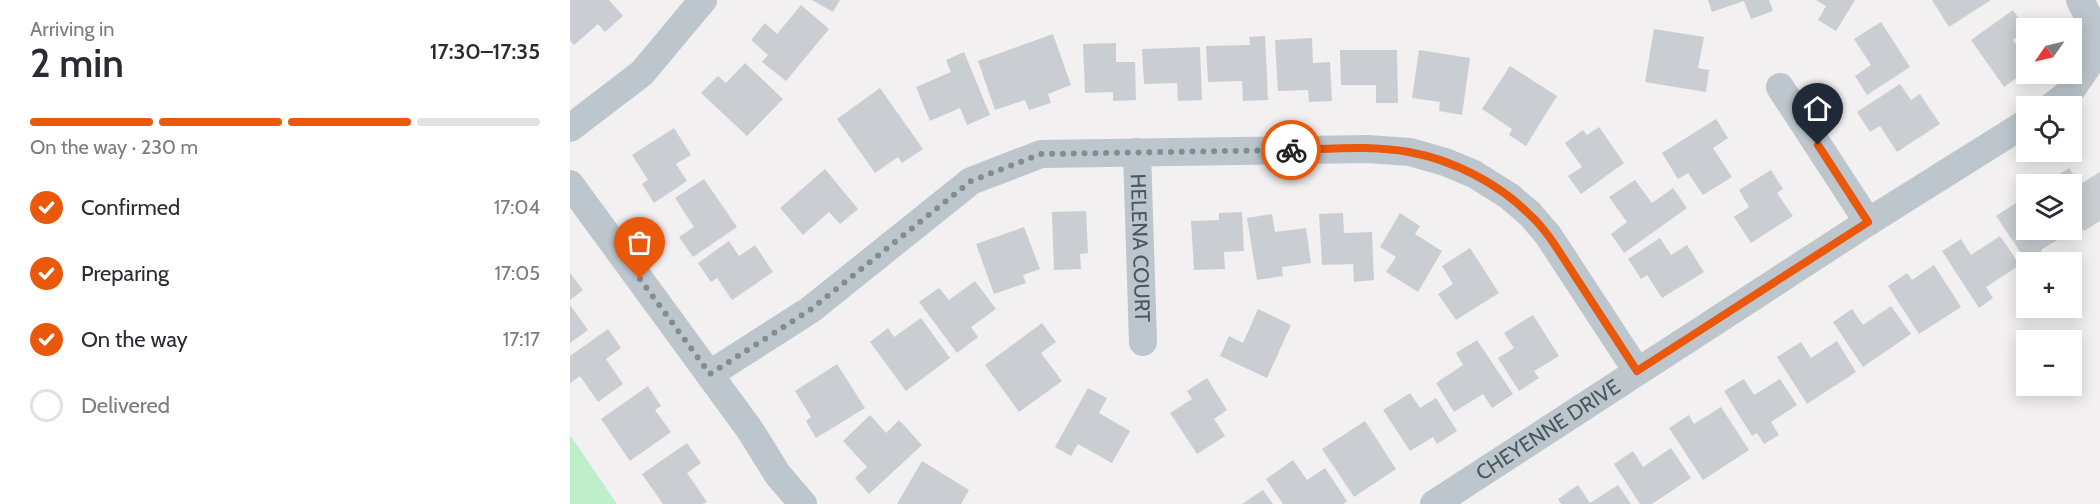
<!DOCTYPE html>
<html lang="en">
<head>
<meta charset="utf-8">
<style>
  :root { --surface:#fff; --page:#f7f7f7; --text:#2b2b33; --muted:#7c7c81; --line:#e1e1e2; --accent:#ea580c }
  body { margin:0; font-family:Cabin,sans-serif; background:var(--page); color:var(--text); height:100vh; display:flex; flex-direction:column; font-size:22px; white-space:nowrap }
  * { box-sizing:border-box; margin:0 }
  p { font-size:20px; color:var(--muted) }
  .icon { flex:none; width:33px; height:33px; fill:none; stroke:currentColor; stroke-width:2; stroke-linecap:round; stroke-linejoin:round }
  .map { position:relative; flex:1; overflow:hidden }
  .drawer { display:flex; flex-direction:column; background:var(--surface); width:570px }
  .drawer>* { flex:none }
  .needle { width:39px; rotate:236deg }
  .buttons { position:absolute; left:1446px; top:18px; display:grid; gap:12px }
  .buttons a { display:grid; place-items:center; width:66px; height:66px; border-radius:0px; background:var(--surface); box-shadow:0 3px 15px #0003; font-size:30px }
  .pin { position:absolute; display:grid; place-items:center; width:51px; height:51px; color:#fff; margin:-62px -26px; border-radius:50% 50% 50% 0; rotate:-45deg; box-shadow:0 0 6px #0007 }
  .pin .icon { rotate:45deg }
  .courier { position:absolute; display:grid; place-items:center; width:60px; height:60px; margin:-30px; border:4px solid #ea580c; border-radius:50%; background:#fff; color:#222; box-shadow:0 2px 8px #0007 }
  .summary em { font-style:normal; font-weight:600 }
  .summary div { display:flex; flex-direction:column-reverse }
  .summary { display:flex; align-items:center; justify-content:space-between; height:102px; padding:0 30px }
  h1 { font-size:39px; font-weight:600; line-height:45px }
  .bar { display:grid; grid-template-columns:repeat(4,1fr); gap:9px 6px; align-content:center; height:72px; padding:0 30px }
  .bar i { height:8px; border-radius:4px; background:var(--line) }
  .bar .on { background:var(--accent) }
  .bar p { grid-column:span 4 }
  ol { padding:0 30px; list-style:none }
  li { display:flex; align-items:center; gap:18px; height:66px }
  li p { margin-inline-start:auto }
  li .icon { padding:6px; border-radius:50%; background:var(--accent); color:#fff; stroke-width:4 }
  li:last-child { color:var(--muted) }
  li i { width:33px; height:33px; border:3px solid var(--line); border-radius:50% }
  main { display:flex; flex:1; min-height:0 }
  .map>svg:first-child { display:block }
  .green { fill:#bfeecb }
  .building { fill:#caced2 }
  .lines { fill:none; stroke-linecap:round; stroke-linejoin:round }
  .street { stroke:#bcc6cc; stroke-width:28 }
  .done { stroke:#848c90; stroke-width:6; stroke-dasharray:0 10.8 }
  .route { stroke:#ea580c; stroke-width:8 }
  .labels { text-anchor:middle; stroke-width:4.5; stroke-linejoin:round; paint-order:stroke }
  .street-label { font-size:21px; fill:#48565d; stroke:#fff }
</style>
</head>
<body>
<main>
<section class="drawer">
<div class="summary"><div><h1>2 min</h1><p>Arriving in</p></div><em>17:30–17:35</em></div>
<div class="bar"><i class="on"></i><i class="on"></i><i class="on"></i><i></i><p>On the way · 230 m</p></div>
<ol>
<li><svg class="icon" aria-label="check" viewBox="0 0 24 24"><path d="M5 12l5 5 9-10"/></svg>Confirmed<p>17:04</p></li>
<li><svg class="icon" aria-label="check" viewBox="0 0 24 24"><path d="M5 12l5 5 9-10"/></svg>Preparing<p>17:05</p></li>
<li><svg class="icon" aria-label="check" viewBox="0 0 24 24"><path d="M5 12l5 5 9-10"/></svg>On the way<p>17:17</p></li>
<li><i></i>Delivered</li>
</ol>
</section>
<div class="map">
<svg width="1530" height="504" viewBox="0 0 1530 504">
  <rect width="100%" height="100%" fill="#f2f0f0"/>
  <path class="green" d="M 0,435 L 47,504 L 0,504 Z"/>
  <path class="building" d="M 0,0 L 39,0 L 53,16 L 35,32 L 28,24 L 4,45 L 0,40 Z
    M 242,0 L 270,0 L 263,12 Z
    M 1138,0 L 1199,0 L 1203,11 L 1181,19 L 1174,1 L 1142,12 Z
    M 1246,0 L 1285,0 L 1266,31 L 1248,20 L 1256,6 Z
    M 1362,0 L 1421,0 L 1379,27 Z
    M 231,5 L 259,29 L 216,81 L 192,62 L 198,55 L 181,40 L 195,23 L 207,34 Z
    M 1443,10 L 1456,29 L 1443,40 L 1456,60 L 1456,71 L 1434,87 L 1401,40 Z
    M 1311,22 L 1340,67 L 1297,95 L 1285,76 L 1301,65 L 1284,39 Z
    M 1084,29 L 1134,37 L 1128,68 L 1139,70 L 1136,92 L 1075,82 Z
    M 483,34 L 501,85 L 478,94 L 481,103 L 459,110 L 455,100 L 425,110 L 408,61 Z
    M 695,36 L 698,100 L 673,101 L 672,81 L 638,82 L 636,46 L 680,45 L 679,37 Z
    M 742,38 L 743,63 L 760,62 L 762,101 L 739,102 L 738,90 L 708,91 L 705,40 Z
    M 546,43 L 546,62 L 565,62 L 566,100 L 543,101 L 543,92 L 515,93 L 513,44 Z
    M 630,47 L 632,100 L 608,101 L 607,83 L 574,84 L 572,49 Z
    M 770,50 L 827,50 L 828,103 L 806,103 L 806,85 L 771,85 Z
    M 849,50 L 900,58 L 892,115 L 869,111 L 870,102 L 842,98 Z
    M 394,52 L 420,115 L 397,125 L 390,108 L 360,121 L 346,87 L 381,72 L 376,60 Z
    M 175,63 L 213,99 L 177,136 L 131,93 L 148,76 L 156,83 Z
    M 940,66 L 987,96 L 956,146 L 939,135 L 942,129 L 912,109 Z
    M 1330,84 L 1341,100 L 1350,94 L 1370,124 L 1327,152 L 1310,126 L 1300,132 L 1287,112 Z
    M 310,88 L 353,149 L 332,163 L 328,157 L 305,173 L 267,119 Z
    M 1146,119 L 1158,138 L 1143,148 L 1162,177 L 1133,195 L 1118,173 L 1108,179 L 1092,153 Z
    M 1029,127 L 1054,163 L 1011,194 L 998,176 L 1012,167 L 995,143 L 1013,130 L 1017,135 Z
    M 104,128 L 121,155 L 106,164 L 117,181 L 84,203 L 72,184 L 78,180 L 62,155 Z
    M 1499,168 L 1510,184 L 1530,172 L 1530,221 L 1514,231 L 1502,211 L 1502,184 L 1484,184 L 1481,180 Z
    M 255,169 L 288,209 L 270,224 L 259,212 L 233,235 L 210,208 Z
    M 1201,170 L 1213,189 L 1207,193 L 1223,216 L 1181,243 L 1164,217 L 1179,207 L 1169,190 Z
    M 134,179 L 167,227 L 123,257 L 109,237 L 124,227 L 105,198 Z
    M 1065,180 L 1082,203 L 1103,188 L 1117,208 L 1054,253 L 1041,234 L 1057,222 L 1039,197 Z
    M 1446,203 L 1456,216 L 1456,230 L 1502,230 L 1502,224 L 1505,229 L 1471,250 L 1476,259 L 1471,262 L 1457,262 L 1426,216 Z
    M 516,211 L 518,253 L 510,254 L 511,269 L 484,270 L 482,212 Z
    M 672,212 L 674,251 L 654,252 L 655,269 L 624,270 L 621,221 L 649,220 L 649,213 Z
    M 773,213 L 774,233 L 802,232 L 804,280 L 784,282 L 783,264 L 752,265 L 749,214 Z
    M 830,213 L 850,226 L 845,234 L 872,251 L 848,292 L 816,272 L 826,257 L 810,247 Z
    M 702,214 L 705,232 L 736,228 L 741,263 L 712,267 L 713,276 L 687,280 L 677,218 Z
    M 454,227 L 470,269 L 453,275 L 456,283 L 424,294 L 406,244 Z
    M 1430,236 L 1450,265 L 1416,287 L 1423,298 L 1409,308 L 1372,251 L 1391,239 L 1401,255 Z
    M 1090,238 L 1101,255 L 1117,245 L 1134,272 L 1092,298 L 1077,275 L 1071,279 L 1058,259 Z
    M 159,241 L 169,256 L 185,245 L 203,272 L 162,300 L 147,278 L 141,282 L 128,263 Z
    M 900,248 L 929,293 L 886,320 L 868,294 L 883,284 L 872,266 Z
    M 1364,265 L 1391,307 L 1349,334 L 1318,286 L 1337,273 L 1342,280 Z
    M 0,273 L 13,290 L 0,300 Z
    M 405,281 L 426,309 L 401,327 L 408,337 L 387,353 L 349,302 L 369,288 L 379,300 Z
    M 0,305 L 18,330 L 0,343 Z
    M 1321,306 L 1341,334 L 1293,367 L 1263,322 L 1282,309 L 1293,325 Z
    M 688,309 L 721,325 L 697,378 L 650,356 L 659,336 L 673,343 Z
    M 963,315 L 989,356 L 964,371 L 969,378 L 949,391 L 928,358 L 944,348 L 934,333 Z
    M 351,318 L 380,358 L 336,391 L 300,342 L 318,328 L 324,337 Z
    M 472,323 L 486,342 L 471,353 L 492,381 L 449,412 L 415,365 Z
    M 38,329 L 51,348 L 36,359 L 53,384 L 28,402 L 10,376 L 0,383 L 0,356 Z
    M 907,340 L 943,394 L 922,408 L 913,394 L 884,412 L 866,383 L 893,365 L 886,353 Z
    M 1267,341 L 1286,372 L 1237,404 L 1207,357 L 1231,342 L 1241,358 Z
    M 267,364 L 295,408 L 246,438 L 236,421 L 241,417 L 225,391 Z
    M 637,378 L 657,410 L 644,419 L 655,436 L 627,454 L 600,413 L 622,399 L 617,391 Z
    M 1174,379 L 1184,395 L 1210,379 L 1227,405 L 1201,422 L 1209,435 L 1194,444 L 1187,433 L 1182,436 L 1154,391 Z
    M 78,386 L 91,406 L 85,410 L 101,432 L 60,461 L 31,419 Z
    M 518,388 L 537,398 L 529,413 L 560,431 L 542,463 L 508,444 L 501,456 L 485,447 Z
    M 840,393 L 850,408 L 866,398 L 887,431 L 867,444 L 863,437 L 840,451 L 813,410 Z
    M 1151,407 L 1179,450 L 1133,480 L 1099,428 L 1119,415 L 1124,424 Z
    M 300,415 L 316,433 L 329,420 L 352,445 L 299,494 L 285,478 L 297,467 L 273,441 Z
    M 795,421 L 826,469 L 784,497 L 752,449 Z
    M 117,443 L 131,463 L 117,473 L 137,502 L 133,504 L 93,504 L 72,474 Z
    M 1101,448 L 1121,478 L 1082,504 L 1070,504 L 1044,464 L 1063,451 L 1073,467 Z
    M 723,460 L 737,480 L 755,468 L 777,501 L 773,504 L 713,504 L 696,479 Z
    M 352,461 L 399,490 L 391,504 L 327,504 Z
    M 1008,485 L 1020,503 L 1048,485 L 1061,504 L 991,504 L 988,499 Z
    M 693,490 L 703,504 L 672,504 Z"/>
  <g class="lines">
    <g class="street">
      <path d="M 1210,87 L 1298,222"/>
      <path d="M 1482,106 L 1499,93 L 1519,64 L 1522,24 L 1510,0"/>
      <path d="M 0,128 L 72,73 L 133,0"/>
      <path id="s1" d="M 567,152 L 573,342"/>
      <path d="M 0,184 L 180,430 L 208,475 L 233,504"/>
      <path d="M 140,374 L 240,310 L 401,181 L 471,154 L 798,149 L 840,152 L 875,162 L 904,174 L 939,196 L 960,214 L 978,235 L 1067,371"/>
      <path id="s2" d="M 864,504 L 1298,222 L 1456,123"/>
    </g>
  </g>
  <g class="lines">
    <path class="done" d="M 70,279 L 140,374 L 240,310 L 401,181 L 471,154 L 721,150"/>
    <path class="route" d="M 721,150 C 760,149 801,145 839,152 C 883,160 928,183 959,214 C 978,231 991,255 1005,276 C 1026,308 1046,339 1067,371 L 1298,222 L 1248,145"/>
  </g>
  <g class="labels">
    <g class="street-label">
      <text dy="7" stroke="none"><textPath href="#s1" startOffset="96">HELENA COURT</textPath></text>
      <text dy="7" stroke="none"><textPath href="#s2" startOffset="136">CHEYENNE DRIVE</textPath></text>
    </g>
  </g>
</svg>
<div class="buttons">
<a><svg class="needle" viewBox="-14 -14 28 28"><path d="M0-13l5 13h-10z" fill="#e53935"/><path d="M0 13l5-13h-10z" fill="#7c7c81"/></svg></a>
<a><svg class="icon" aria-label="locate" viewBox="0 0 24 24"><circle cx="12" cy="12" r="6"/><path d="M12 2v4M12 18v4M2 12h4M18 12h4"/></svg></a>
<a><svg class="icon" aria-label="layers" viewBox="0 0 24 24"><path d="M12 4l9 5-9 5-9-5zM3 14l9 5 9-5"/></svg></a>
<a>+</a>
<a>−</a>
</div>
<div class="pin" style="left:70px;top:279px;background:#ea580c"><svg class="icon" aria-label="bag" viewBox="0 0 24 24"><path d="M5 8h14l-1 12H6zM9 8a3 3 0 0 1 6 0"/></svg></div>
<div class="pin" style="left:1248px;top:145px;background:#1f2937"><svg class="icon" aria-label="home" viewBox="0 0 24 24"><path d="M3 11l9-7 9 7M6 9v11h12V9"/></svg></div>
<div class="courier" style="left:721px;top:150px"><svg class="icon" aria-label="bike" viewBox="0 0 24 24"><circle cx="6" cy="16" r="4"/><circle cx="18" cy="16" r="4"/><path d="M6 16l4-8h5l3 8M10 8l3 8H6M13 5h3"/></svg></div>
</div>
</main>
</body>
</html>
